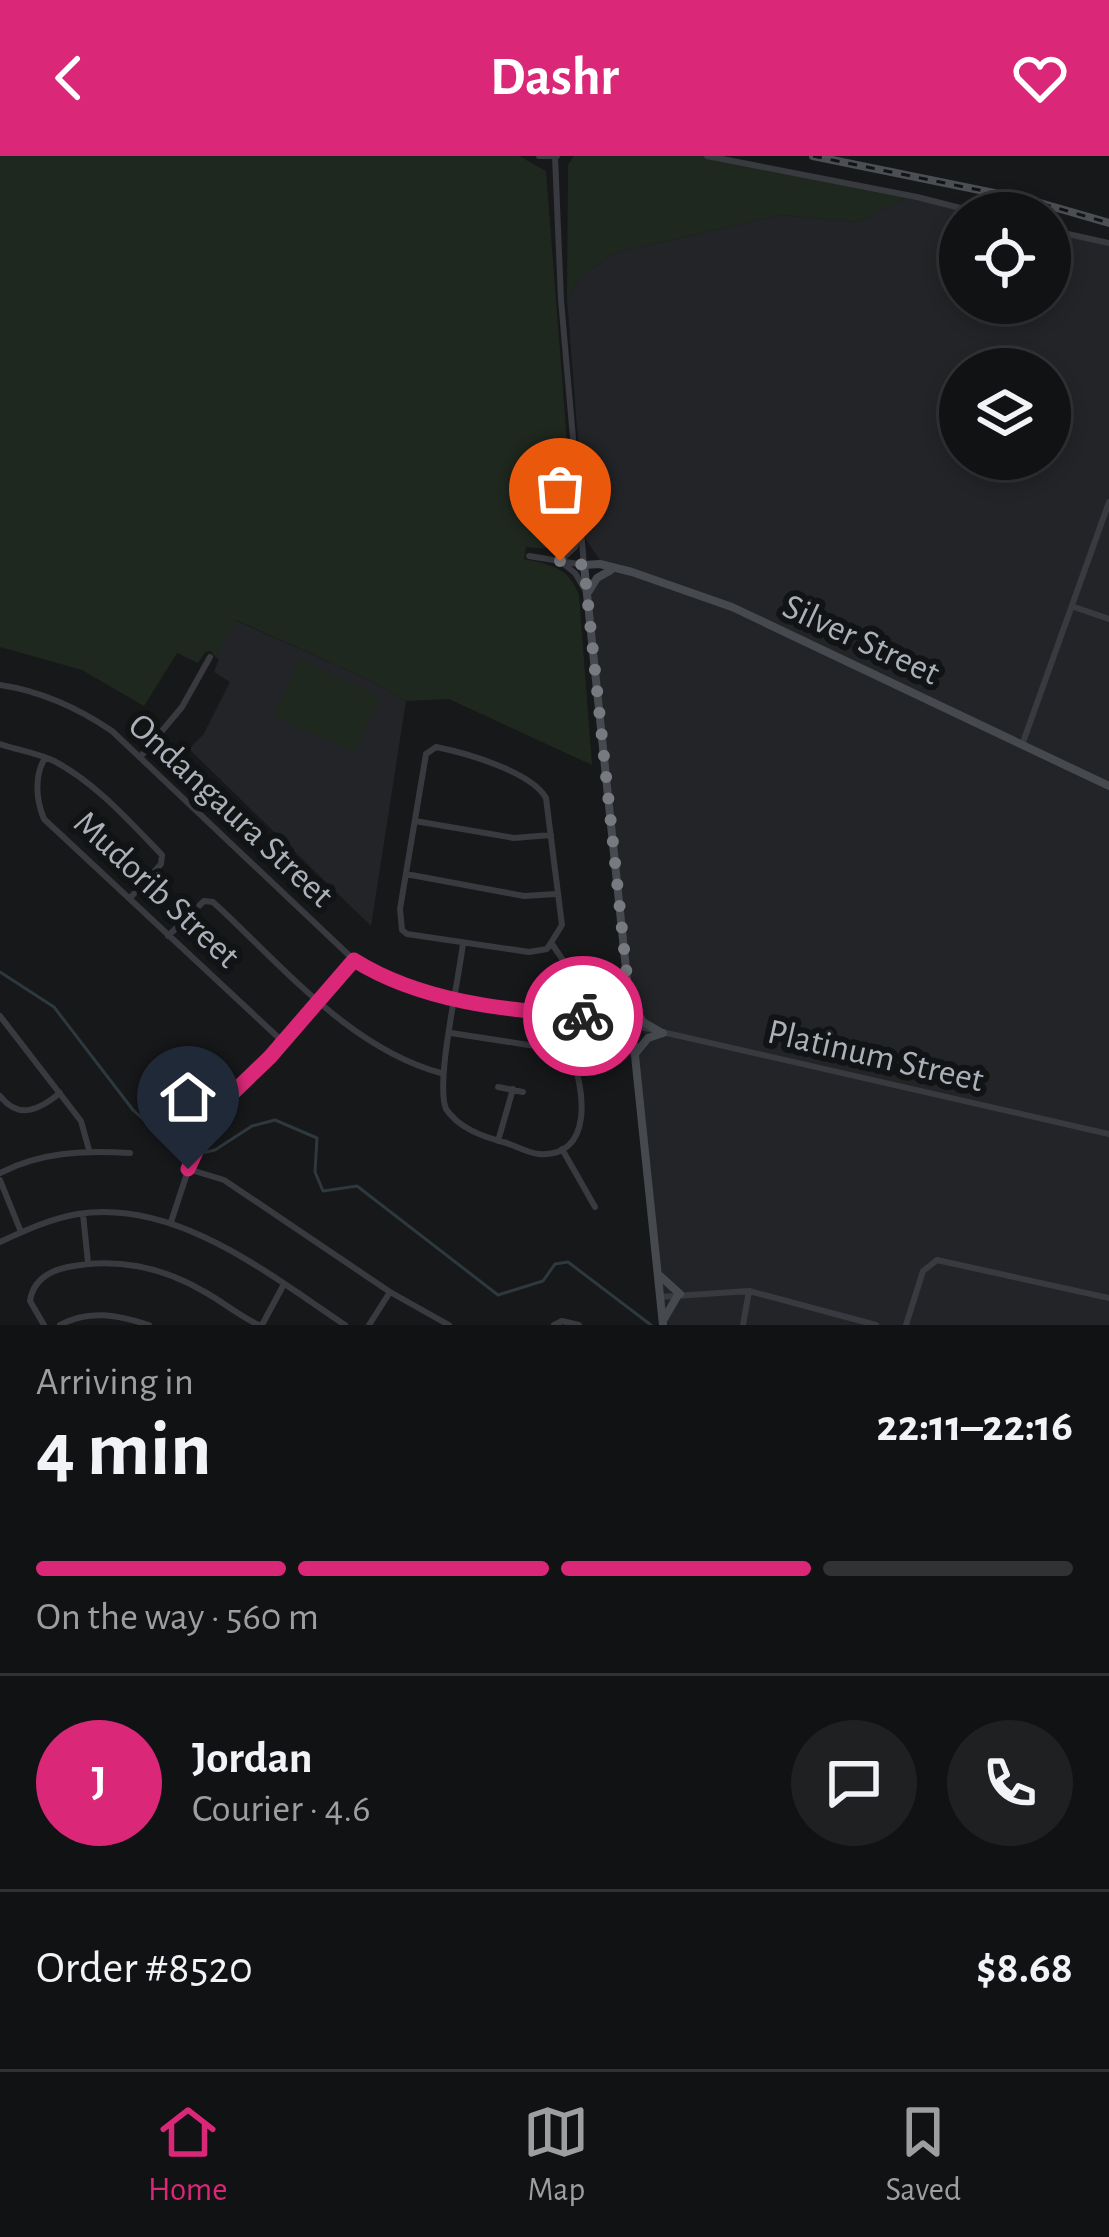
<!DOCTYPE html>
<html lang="en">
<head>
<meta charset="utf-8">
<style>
  :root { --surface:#111214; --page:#1e2022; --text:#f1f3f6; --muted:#9c9ea0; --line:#303234; --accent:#db2777 }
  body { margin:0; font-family:"Alegreya Sans",sans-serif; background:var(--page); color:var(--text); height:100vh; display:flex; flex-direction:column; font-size:45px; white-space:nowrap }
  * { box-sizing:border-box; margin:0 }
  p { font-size:39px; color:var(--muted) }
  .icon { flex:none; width:66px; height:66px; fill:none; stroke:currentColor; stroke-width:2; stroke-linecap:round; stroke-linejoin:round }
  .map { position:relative; height:1169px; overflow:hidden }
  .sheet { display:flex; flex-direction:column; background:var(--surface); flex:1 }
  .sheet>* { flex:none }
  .buttons { position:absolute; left:939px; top:36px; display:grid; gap:24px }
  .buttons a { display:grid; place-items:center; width:132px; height:132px; border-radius:50%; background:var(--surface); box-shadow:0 6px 18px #0003,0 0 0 3px var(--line); font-size:60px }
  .pin { position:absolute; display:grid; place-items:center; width:102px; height:102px; color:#fff; margin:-123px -51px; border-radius:50% 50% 50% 0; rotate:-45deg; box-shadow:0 0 12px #0007 }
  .pin .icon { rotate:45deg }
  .courier { position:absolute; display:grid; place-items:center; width:120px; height:120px; margin:-60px; border:9px solid #db2777; border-radius:50%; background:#fff; color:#222; box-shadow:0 3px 15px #0007 }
  .summary em { font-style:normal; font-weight:700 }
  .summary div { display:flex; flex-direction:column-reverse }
  .summary { display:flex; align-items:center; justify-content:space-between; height:204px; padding:0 36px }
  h1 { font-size:78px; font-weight:700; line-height:90px }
  .bar { display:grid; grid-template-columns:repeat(4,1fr); gap:18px 12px; align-content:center; height:144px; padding:0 36px }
  .bar i { height:15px; border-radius:9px; background:var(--line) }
  .bar .on { background:var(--accent) }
  .bar p { grid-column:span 4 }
  .line { display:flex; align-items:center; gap:30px; padding:0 36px; border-top:3px solid var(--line) }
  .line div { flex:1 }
  .round { display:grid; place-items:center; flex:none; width:126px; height:126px; border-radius:63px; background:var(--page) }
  header { display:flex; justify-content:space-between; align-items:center; height:156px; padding:0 36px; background:var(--accent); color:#fff; font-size:54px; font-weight:700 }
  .tabs { display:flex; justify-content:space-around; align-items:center; height:168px; border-top:3px solid var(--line); background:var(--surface); font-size:33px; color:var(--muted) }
  .tabs a { display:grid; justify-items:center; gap:6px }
  .tabs .on { color:var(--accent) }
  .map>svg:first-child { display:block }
  .built { fill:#232427; fill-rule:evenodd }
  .grass { fill:#1f281f }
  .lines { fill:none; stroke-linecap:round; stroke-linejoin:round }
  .stream { stroke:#2d393e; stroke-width:3 }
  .street { stroke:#383a3f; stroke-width:6 }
  .secondary { stroke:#464a4f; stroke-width:8 }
  .rail-casing { stroke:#4b4f54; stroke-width:8 }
  .rail { stroke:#121315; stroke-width:3; stroke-dasharray:9; stroke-linecap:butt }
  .done { stroke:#777b81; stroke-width:12; stroke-dasharray:0 21.6 }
  .route { stroke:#db2777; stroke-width:15 }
  .labels { text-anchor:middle; stroke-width:12; stroke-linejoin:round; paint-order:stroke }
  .street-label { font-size:36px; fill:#aab1b9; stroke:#121315 }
</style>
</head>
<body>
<header><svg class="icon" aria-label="back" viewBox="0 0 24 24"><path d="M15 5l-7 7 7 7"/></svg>Dashr<svg class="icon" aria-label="heart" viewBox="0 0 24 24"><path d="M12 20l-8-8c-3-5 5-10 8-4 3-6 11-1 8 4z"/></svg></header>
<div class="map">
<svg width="1109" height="1169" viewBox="0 0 1109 1169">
  <rect width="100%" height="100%" fill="#17181a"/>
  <path class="built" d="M 911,39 L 980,57 L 960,57 L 960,147 L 1050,147 L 1050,74 L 1109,87 L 1109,1169 L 663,1169 L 635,898 L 645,884 L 642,863 L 628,838 L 587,441 L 607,414 L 586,384 L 567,143 L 580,121 L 614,97 L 781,59 L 858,66 ZM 960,213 L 1050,213 L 1050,303 L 960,303 Z
    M 235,464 L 369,524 L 406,545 L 371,770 L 189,593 L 203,579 L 230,526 L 214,516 L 219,503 L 215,501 Z"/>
  <path class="grass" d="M 0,0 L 519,0 L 546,15 L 574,376 C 564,395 546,393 526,391 L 524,403 C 551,409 568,410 579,439 L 592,609 L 449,543 L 406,545 L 369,524 L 236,464 L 215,501 L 211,495 L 205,496 L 198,507 L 177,497 L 144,550 L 82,514 L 0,491 Z
    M 574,0 L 707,0 L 911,39 L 858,66 L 781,59 L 614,97 L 580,121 L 567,143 L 568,9 Z
    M 299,503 L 380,541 L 355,596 L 274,561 Z"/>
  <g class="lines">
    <path class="stream" d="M 0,816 L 54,851 L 133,954 L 173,990 L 201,997 L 215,994 L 252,970 L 275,964 L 317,982 L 315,1016 L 323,1035 L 357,1030 L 498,1139 L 543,1125 L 555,1108 L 568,1106 L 651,1169"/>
    <path class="street" d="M 539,0 L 557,0
      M 707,0 L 917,41 L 980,57
      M 1050,74 L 1109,87
      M 580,378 L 575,391 L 560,405 L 575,417 L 584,432
      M 529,400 L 584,409 L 561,144 L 555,0
      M 1074,451 L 1109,463
      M 0,529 C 40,535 78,552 112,575 L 354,804 L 409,833 L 457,843 L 601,862 L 1109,978
      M 0,588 C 17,594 38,597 54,605 C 95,626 131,667 162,699 L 161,708 L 131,741
      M 1022,589 L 1109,346
      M 436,591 C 466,597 532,616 546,642 L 562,769 L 547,793 L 529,796 L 407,778 L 402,774 L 400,753 L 426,598 Z
      M 141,600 L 182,551 L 210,501
      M 45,602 C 34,620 36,644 44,663 L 281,884
      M 415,665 L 514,682 L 551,679
      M 406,718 L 524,740 L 556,738
      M 168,780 L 204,745 L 213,746 C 281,808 349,892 441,917
      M 552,788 L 567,810 L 568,822
      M 0,860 L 81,965 L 89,994
      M 451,877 L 561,894 L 571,900 C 585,932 594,1002 539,998 C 527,997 515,989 503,986 C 481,980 459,972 446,953 C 435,926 459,824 463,787
      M 498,931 L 523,936
      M 0,940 C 19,964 39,954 60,937
      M 498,985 L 513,933
      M 562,993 L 595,1051
      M 188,1013 L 224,1024 L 390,1136 L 449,1169
      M 0,1017 C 41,996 85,994 130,997
      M 0,1024 L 21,1076
      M 83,1058 L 88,1107
      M 171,1066 L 198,984 L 215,954 L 270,901 L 354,804
      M 0,1086 C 24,1075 52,1062 78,1058 C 176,1043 269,1118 345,1169
      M 660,1141 L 749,1135 L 876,1169
      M 44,1169 L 30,1145 C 33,1124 49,1115 68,1111 C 115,1101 162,1111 203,1135 C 222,1145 239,1160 259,1169
      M 60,1169 C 89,1153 118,1159 149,1169
      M 262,1169 L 284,1128
      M 369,1169 L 390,1136
      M 554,1169 L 562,1165 L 579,1169
      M 743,1169 L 749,1135
      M 906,1169 L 923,1115 L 937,1104 L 1109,1142"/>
    <path class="secondary" d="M 589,435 L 597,422 L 611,414
      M 631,846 L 643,866 L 662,877
      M 601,862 L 622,875 L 635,898 L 648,882 L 663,877
      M 602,862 L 616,857 L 626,842
      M 659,1119 L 680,1138
      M 664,1163 L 678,1139
      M 663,1169 L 584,409 L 600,408 L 632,416 L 732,451 L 1109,630"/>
    <defs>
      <path id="rail" d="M 813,0 L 1033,45 L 1109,67"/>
    </defs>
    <use href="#rail" class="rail-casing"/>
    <use href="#rail" class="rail"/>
  </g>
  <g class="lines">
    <path class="done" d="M 560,405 L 584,409 L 632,869 L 583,860"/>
    <path class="route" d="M 188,1013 L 215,954 L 270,901 L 354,804 C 421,846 505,854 583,860"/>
  </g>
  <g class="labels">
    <g class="street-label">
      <text transform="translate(862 482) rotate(25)" y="13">Silver Street</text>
      <text transform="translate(232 653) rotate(43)" y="13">Ondangaura Street</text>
      <text transform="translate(158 732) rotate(43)" y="13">Mudorib Street</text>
      <text transform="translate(876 898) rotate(13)" y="13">Platinum Street</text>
    </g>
  </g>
</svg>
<div class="buttons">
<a><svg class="icon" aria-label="locate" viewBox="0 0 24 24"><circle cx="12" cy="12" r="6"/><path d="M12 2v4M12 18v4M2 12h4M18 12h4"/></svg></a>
<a><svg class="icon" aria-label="layers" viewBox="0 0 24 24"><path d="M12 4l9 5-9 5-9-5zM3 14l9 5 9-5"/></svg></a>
</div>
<div class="pin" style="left:560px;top:405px;background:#ea580c"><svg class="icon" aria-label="bag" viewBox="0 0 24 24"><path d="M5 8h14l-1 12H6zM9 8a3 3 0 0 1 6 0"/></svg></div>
<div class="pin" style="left:188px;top:1013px;background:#1f2937"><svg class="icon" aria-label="home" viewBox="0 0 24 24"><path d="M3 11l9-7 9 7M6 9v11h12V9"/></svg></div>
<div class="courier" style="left:583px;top:860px"><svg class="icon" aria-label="bike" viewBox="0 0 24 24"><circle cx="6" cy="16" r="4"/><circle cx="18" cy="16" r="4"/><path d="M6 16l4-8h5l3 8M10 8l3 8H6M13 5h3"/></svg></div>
</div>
<section class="sheet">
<div class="summary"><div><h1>4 min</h1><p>Arriving in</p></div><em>22:11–22:16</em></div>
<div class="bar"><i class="on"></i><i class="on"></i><i class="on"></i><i></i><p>On the way · 560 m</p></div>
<div class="line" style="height:216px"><b class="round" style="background:var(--accent);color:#fff">J</b><div><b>Jordan</b><p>Courier · 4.6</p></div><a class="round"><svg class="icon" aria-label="chat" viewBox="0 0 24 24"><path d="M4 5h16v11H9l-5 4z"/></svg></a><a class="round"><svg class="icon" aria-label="phone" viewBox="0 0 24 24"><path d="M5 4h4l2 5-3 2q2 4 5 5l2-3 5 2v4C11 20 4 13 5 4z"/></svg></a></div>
<div class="line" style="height:156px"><div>Order #8520</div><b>$8.68</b></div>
</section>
<nav class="tabs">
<a class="on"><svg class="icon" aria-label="home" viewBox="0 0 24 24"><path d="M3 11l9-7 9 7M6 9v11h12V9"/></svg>Home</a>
<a><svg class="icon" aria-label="map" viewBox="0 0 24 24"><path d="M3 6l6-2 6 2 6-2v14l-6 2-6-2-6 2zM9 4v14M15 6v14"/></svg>Map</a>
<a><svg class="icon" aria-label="saved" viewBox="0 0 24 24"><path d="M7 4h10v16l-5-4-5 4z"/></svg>Saved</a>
</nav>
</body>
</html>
